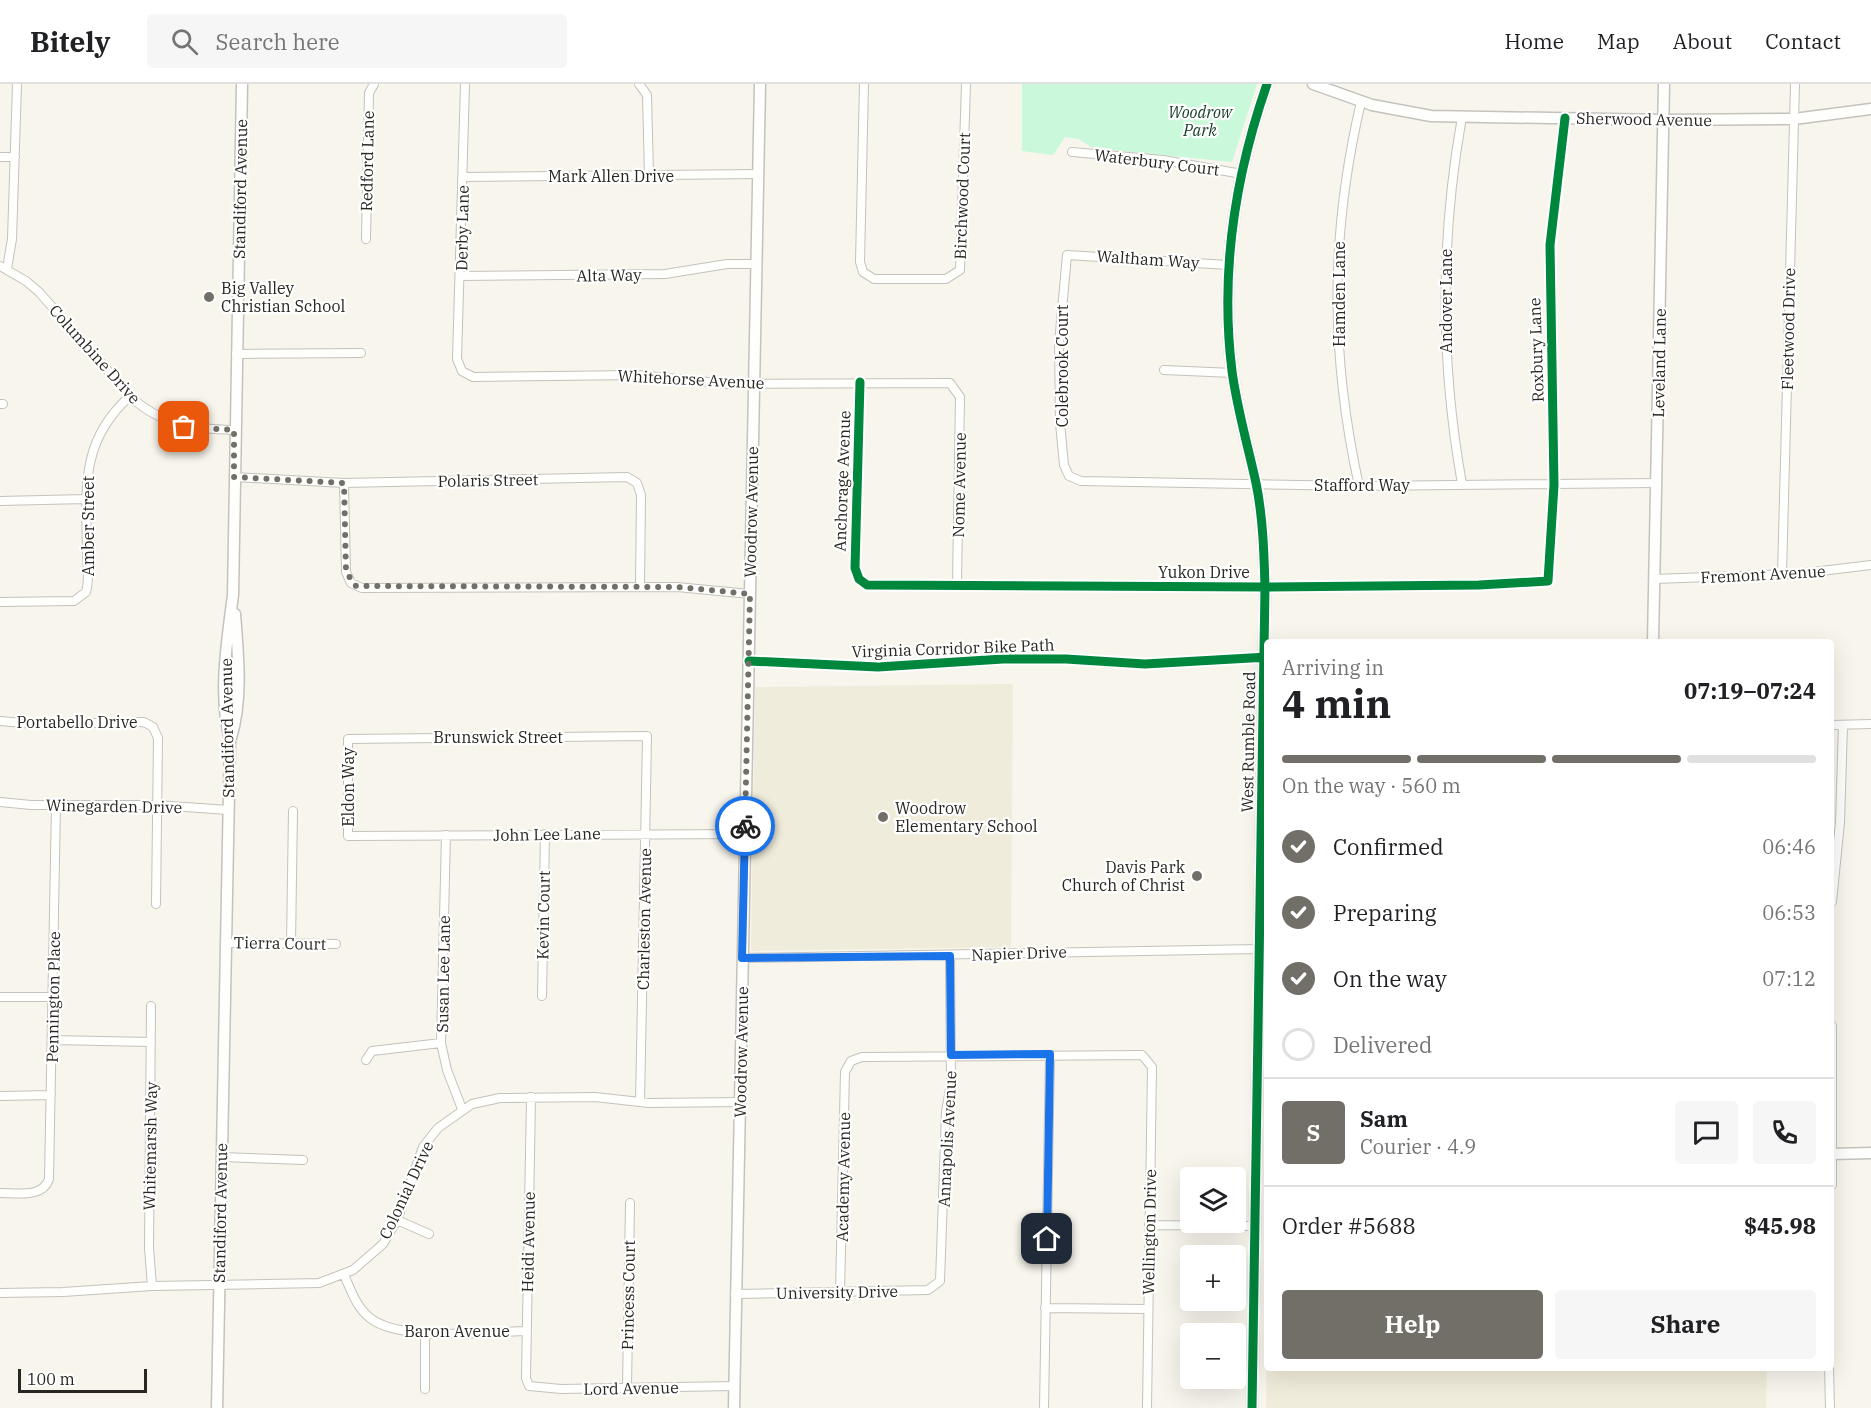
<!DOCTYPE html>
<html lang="en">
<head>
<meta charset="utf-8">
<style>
  :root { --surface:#fff; --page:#f6f6f6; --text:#202124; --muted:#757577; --line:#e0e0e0; --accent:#716f68 }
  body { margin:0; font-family:"IBM Plex Serif",serif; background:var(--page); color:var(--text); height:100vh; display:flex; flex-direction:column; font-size:22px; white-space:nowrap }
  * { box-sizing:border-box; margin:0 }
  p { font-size:20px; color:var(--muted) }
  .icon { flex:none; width:33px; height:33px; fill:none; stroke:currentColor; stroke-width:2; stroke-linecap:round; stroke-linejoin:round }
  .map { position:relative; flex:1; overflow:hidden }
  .panel { position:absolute; left:1264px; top:555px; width:570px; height:732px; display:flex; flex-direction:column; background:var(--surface); border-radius:6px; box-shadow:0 6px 24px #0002 }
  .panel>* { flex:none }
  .controls { position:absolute; left:1180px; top:1083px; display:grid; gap:12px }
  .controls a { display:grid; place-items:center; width:66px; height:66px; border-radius:6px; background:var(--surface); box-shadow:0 6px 24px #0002; font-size:30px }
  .scale { position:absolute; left:18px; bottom:15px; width:129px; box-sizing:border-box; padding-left:6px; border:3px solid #292721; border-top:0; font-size:16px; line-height:21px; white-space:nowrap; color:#292721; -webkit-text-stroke:4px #fff; paint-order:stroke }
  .pin { position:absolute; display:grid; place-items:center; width:51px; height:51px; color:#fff; margin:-26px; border-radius:12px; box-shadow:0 3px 9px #0006 }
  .courier { position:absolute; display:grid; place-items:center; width:60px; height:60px; margin:-30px; border:4px solid #1a73e8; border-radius:50%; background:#fff; color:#222; box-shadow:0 2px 8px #0007 }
  .overview em { font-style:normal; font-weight:800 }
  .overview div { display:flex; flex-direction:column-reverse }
  .overview { display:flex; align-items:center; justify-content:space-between; height:102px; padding:0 18px }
  h1 { font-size:39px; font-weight:800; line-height:45px }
  .bar { display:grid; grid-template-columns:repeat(4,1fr); gap:9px 6px; align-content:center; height:72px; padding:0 18px }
  .bar i { height:8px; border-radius:4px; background:var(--line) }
  .bar .selected { background:var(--accent) }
  .bar p { grid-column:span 4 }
  .line { display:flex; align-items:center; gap:15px; padding:0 18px; border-top:2px solid var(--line) }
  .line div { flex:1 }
  .round { display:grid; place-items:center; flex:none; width:63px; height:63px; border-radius:6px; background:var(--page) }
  ol { padding:0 18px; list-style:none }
  li { display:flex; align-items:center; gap:18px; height:66px }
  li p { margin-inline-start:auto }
  li .icon { padding:6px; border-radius:50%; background:var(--accent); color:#fff; stroke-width:4 }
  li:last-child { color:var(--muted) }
  li i { width:33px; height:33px; border:3px solid var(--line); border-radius:50% }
  .button { display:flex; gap:12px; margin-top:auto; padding:12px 18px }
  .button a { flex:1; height:69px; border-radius:6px; background:var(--accent); color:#fff; font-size:24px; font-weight:800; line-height:69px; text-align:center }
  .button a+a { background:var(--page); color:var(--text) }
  header { display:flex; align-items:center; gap:36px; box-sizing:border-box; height:84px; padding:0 30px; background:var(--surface); border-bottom:2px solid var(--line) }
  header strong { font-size:28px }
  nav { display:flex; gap:33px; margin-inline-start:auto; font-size:21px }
  .search { width:420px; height:54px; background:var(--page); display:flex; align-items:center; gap:15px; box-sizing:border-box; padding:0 21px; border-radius:6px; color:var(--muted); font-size:22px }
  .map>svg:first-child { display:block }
  .built { fill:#f0ecdb }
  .green { fill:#caf8da }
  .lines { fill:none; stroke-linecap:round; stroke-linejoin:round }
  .street-casing { stroke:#c4c2bc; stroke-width:10 }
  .secondary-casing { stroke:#c4c2bc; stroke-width:13 }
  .street { stroke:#fefefc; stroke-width:8 }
  .secondary { stroke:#fefefc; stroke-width:10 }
  .cycleway-casing { stroke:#fff; stroke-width:13 }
  .cycleway { stroke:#00873e; stroke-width:9 }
  .done { stroke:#716f68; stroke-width:6; stroke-dasharray:0 10.8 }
  .route { stroke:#1a73e8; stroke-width:8 }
  .poi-dot { fill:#716f68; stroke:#fff; stroke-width:2 }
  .labels { text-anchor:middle; stroke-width:4.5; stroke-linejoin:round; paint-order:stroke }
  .park-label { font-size:16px; font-style:italic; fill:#1a402d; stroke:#fff }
  .street-label { font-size:16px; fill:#292721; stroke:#fff }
  .poi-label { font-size:16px; fill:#292721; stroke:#fff; text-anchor:start }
</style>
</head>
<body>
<header>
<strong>Bitely</strong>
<div class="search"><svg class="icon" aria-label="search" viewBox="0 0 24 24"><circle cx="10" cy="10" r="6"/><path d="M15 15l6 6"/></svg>Search here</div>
<nav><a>Home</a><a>Map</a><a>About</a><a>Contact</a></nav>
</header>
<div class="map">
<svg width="1871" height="1324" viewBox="0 0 1871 1324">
  <rect width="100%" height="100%" fill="#f7f5ec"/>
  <path class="built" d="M 1013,600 L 1011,863 L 751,867 L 755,603 Z
    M 1267,1174 L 1268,1284 L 1767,1284 L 1766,1324 L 1266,1324 Z"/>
  <path class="green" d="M 1022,0 L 1257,0 L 1232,78 L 1093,64 L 1078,55 L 1065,53 L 1053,71 L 1022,67 Z"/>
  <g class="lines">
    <defs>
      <path id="street" d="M 465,0 L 457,275 L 462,287 L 473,293 L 638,291 L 728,300 L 950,299 L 960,313 L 957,501
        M 639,0 L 647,11 L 649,91
        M 864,0 L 860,178 L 863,188 L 874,195 L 946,195 L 960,186 L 966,0
        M 1462,33 C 1440,156 1440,277 1462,400
        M 1072,68 L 1163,76 L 1242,90
        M 0,73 L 15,73
        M 463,93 L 758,90
        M 366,155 L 369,9 L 374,0
        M 1228,181 L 1067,171 L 1059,259 L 1060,339 L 1064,381 L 1069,392 L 1081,397 L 1359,402 L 1656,399
        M 0,182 L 26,197 L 39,208 L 130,312 C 160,341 194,345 234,346
        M 7,185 L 12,155 L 17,0
        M 461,192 L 665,190 L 727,180 L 757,180
        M 236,270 L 361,269
        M 1164,286 L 1233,289
        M 860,298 L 855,484 L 859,495 L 867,501 L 1265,503 L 1479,501 L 1548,497 L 1554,401 L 1550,161 L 1565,34
        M 0,320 L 3,320
        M 234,393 L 344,399 L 627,393 L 637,399 L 641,411 L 640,502
        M 344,399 L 346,488 L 351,499 L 362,504 L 677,503 L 750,510
        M 1359,402 C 1330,270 1330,150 1361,18
        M 0,417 L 86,415
        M 1782,490 L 1795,0
        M 1654,495 L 1796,490 L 1871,481
        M 0,518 L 74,517 L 86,508 C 90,495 87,480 87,466 C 86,404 80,357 130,312
        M 0,637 L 34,640 L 144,638 L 153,643 L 158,654 L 156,820
        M 1832,641 L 1871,640
        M 0,718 L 31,721 L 157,721 L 228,726
        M 446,751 L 441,959 L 447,986 L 462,1025
        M 1832,818 L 1840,738 L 1843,641
        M 225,859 L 336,860
        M 291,859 L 293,727
        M 742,874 L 1259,865
        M 542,912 L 545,750
        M 0,913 L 53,913
        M 151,922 L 149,1164 L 152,1202
        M 1832,942 L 1832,1101
        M 52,956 L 151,958
        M 366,976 L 372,967 L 441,959
        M 0,1012 L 51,1011
        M 531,1013 L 526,1294 L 529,1302 L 561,1305 L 734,1302
        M 640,1018 L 645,762 C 646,725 646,689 647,652 L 348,655 L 348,752 L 745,750
        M 221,1073 L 303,1076
        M 0,1109 C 17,1109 43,1114 49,1095 L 56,721
        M 397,1136 L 429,1150
        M 1149,1141 L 1255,1142
        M 344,1191 C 351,1206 356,1223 370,1234 C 400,1258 488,1248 526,1247
        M 840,1208 L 845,988 L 851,977 L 862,973 L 1142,971 L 1152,983 L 1147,1324
        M 0,1209 L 63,1208 L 152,1202 L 319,1199 L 353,1186 L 383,1160 L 397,1136 L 423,1063 L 438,1044 L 472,1020 L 500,1014 L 595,1013 L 649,1019 L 740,1018
        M 735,1210 L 928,1206 L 940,1197 L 946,1028 L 951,999 L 950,872
        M 1045,1224 L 1148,1225
        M 1829,1284 L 1830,1324
        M 627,1304 L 630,1119
        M 425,1305 L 425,1249
        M 1044,1324 L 1050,971"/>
      <path id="secondary" d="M 1313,0 L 1372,21 L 1431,32 L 1664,36 L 1794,35 L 1871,25
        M 1653,558 L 1664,0
        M 231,654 C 243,615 238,570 235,530
        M 1832,1070 L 1871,1069
        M 217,1324 L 230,656 C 218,609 227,559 233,511 L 242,0
        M 734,1324 L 760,0
        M 1252,1324 L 1265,503 C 1264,469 1263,433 1256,399 C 1248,362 1237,325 1232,287 C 1220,190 1235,92 1267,0"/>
    </defs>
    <use href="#street" class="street-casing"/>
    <use href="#secondary" class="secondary-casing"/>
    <use href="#street" class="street"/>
    <use href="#secondary" class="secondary"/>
    <defs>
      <path id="cycleway" d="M 860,298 L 855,484 L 859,495 L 867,501 L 1265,503 L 1479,501 L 1548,497 L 1554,401 L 1550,161 L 1565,34
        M 749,577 L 878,583 L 1003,575 L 1066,575 L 1145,580 L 1268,573
        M 1252,1324 L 1265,503 C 1264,469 1263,433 1256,399 C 1248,362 1237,325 1232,287 C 1220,190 1235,92 1267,0"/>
    </defs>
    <use href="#cycleway" class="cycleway-casing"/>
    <use href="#cycleway" class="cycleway"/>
  </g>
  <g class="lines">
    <path class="done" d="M 184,343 L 234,346 L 234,393 L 344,399 L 346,488 L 356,502 L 678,503 L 750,510 L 745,742"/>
    <path class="route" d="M 745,742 L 742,874 L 950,872 L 951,971 L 1050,970 L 1047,1155"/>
  </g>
  <g class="poi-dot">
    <circle cx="209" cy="213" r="6"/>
    <circle cx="883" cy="733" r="6"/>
    <circle cx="1197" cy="792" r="6"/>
  </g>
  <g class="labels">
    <g class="park-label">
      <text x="1200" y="34">Woodrow<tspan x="1200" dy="18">Park</tspan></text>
    </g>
    <g class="street-label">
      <text transform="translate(1644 35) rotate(1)" y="6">Sherwood Avenue</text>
      <text transform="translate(367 77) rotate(-89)" y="6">Redford Lane</text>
      <text transform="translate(1157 78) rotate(7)" y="6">Waterbury Court</text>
      <text x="611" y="98">Mark Allen Drive</text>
      <text transform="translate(240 105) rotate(-89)" y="6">Standiford Avenue</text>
      <text transform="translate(962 112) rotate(-88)" y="6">Birchwood Court</text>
      <text transform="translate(462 144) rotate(-89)" y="6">Derby Lane</text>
      <text transform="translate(1148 175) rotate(4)" y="6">Waltham Way</text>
      <text transform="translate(609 191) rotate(-1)" y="6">Alta Way</text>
      <text transform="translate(1339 210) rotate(-90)" y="6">Hamden Lane</text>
      <text transform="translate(1446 217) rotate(-90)" y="6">Andover Lane</text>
      <text transform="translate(1788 245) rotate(-89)" y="6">Fleetwood Drive</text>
      <text transform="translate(1536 266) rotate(-92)" y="6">Roxbury Lane</text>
      <text transform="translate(95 270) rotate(48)" y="6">Columbine Drive</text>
      <text transform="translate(1659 279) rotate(-89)" y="6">Leveland Lane</text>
      <text transform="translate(1062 282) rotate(-90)" y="6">Colebrook Court</text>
      <text transform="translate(691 295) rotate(3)" y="6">Whitehorse Avenue</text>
      <text transform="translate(488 396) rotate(-1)" y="6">Polaris Street</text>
      <text transform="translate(842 397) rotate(-88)" y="6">Anchorage Avenue</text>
      <text transform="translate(959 401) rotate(-89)" y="6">Nome Avenue</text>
      <text x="1362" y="407">Stafford Way</text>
      <text transform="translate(751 428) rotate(-89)" y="6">Woodrow Avenue</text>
      <text transform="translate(88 442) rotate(-90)" y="6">Amber Street</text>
      <text x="1204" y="494">Yukon Drive</text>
      <text transform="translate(1763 490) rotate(-3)" y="6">Fremont Avenue</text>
      <text transform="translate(953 564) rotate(-2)" y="6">Virginia Corridor Bike Path</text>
      <text x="77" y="644">Portabello Drive</text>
      <text transform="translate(227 644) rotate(-91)" y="6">Standiford Avenue</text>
      <text x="498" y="659">Brunswick Street</text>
      <text transform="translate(1248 658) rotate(-89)" y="6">West Rumble Road</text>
      <text transform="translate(348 703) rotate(-90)" y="6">Eldon Way</text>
      <text transform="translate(114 722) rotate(1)" y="6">Winegarden Drive</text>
      <text transform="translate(547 750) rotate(-1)" y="6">John Lee Lane</text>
      <text transform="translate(543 831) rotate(-89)" y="6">Kevin Court</text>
      <text transform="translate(644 835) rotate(-89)" y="6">Charleston Avenue</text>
      <text transform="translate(280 859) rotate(1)" y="6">Tierra Court</text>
      <text transform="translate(1019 869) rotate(-2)" y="6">Napier Drive</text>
      <text transform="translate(443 890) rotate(-89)" y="6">Susan Lee Lane</text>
      <text transform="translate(53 913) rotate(-89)" y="6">Pennington Place</text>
      <text transform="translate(741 968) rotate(-89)" y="6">Woodrow Avenue</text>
      <text transform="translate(947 1055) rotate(-87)" y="6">Annapolis Avenue</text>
      <text transform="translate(150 1062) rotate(-89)" y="6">Whitemarsh Way</text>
      <text transform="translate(843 1093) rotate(-89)" y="6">Academy Avenue</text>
      <text transform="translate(406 1106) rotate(-65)" y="6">Colonial Drive</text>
      <text transform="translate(220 1129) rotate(-89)" y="6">Standiford Avenue</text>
      <text transform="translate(1149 1148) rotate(-89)" y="6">Wellington Drive</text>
      <text transform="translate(528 1158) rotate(-89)" y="6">Heidi Avenue</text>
      <text transform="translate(837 1208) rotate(-1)" y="6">University Drive</text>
      <text transform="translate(628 1211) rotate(-89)" y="6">Princess Court</text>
      <text x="457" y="1253">Baron Avenue</text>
      <text transform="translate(631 1304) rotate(-1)" y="6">Lord Avenue</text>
    </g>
    <g class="poi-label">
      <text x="221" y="210">Big Valley<tspan x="221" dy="18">Christian School</tspan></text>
      <text x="895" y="730">Woodrow<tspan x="895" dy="18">Elementary School</tspan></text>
      <text x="1185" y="789" text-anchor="end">Davis Park<tspan x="1185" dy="18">Church of Christ</tspan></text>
    </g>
  </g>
</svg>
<div class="controls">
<a><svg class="icon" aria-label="layers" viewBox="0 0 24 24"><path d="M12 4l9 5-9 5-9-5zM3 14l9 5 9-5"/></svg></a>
<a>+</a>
<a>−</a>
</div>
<div class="scale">100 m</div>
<div class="pin" style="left:184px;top:343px;background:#ea580c"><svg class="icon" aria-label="bag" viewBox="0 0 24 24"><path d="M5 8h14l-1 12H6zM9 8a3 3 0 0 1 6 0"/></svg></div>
<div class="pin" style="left:1047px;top:1155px;background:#1f2937"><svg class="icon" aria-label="home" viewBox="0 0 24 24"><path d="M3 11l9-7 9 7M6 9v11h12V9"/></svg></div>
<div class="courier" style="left:745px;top:742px"><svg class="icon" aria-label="bike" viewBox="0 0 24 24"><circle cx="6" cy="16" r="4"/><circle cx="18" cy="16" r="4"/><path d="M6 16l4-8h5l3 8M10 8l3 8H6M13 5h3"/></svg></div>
<section class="panel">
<div class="overview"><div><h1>4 min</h1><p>Arriving in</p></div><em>07:19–07:24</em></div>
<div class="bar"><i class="selected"></i><i class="selected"></i><i class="selected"></i><i></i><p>On the way · 560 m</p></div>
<ol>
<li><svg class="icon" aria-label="check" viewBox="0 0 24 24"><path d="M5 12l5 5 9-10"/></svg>Confirmed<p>06:46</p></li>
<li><svg class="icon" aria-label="check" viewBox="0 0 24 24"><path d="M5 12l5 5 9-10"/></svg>Preparing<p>06:53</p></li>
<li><svg class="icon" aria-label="check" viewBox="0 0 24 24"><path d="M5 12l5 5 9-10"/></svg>On the way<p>07:12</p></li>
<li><i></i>Delivered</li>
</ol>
<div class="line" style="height:108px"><b class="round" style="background:var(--accent);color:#fff">S</b><div><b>Sam</b><p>Courier · 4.9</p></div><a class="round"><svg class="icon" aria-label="chat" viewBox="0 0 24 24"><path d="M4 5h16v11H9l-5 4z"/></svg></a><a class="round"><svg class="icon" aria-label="phone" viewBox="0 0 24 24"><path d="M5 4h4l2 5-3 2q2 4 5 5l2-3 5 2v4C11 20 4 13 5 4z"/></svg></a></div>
<div class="line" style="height:78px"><div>Order #5688</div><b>$45.98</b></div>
<div class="button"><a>Help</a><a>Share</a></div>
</section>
</div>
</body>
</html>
